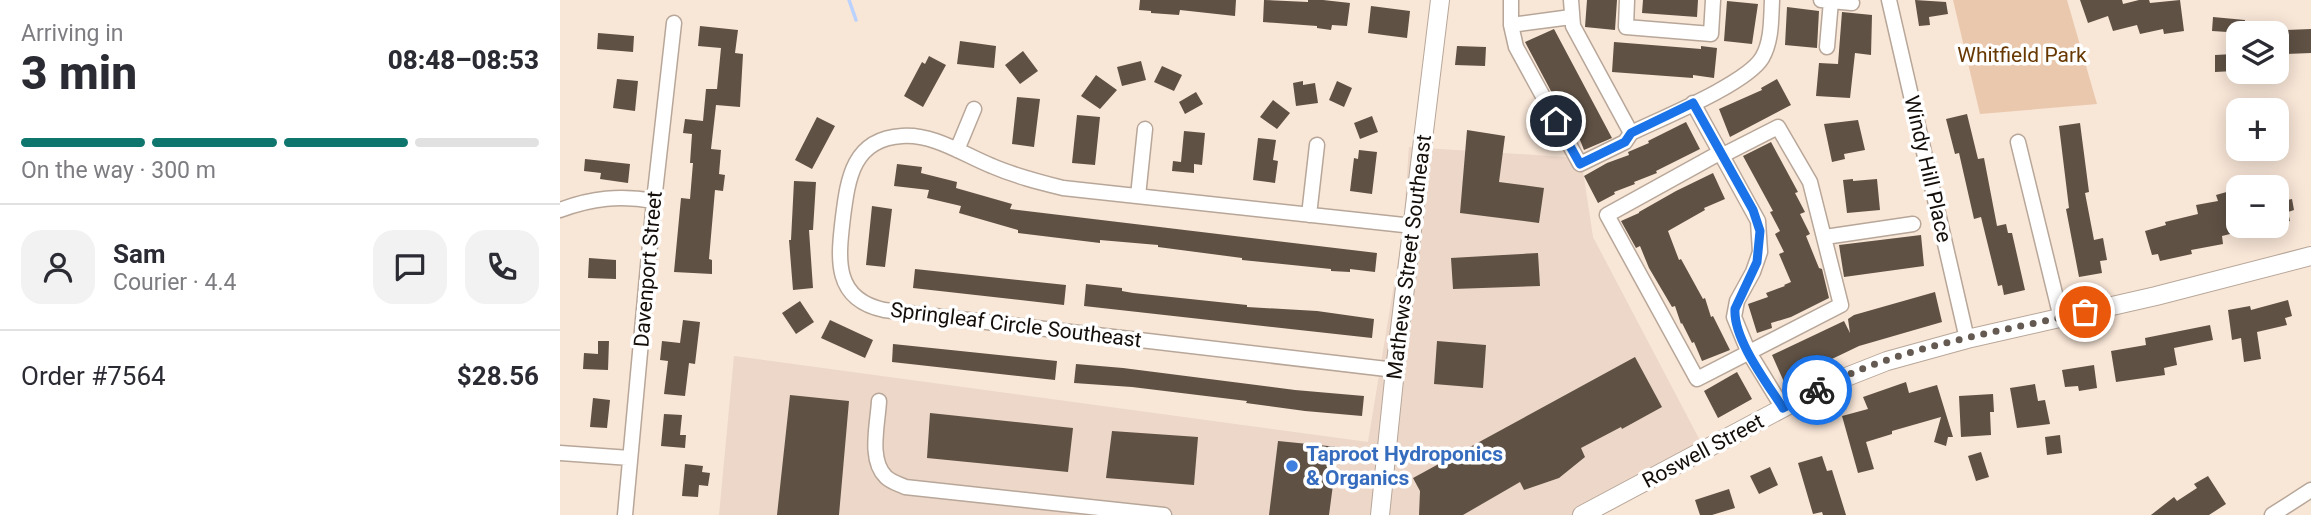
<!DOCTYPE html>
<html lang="en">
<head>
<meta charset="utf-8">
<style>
  :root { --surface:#fff; --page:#f2f2f3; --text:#2b2b33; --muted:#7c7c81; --line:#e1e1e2; --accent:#0f766e }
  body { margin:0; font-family:Roboto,sans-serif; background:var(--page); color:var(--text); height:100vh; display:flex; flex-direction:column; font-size:26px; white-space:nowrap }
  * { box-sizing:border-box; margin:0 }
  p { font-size:23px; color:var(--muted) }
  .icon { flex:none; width:38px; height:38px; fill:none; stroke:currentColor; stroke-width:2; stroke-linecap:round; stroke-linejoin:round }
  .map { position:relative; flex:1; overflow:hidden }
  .details { display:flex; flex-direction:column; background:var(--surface); width:560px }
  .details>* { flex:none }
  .controls { position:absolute; left:1666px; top:21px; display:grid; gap:14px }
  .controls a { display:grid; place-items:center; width:63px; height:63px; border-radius:14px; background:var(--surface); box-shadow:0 4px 18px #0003; font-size:35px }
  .pin { position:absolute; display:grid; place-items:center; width:60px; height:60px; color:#fff; margin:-30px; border:4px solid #fff; border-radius:50%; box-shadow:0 2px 7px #0007 }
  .courier { position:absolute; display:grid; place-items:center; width:70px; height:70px; margin:-35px; border:5px solid #1a73e8; border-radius:50%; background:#fff; color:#222; box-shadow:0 2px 9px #0007 }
  .headline em { font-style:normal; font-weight:800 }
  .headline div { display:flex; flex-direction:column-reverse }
  .headline { display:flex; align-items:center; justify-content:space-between; height:119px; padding:0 21px }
  h1 { font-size:46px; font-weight:800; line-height:52px }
  .bar { display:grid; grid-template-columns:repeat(4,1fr); gap:10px 7px; align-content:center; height:84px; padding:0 21px }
  .bar i { height:9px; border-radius:5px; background:var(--line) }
  .bar .current { background:var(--accent) }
  .bar p { grid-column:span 4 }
  .line { display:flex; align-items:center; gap:18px; padding:0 21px; border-top:2px solid var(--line) }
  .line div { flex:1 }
  .round { display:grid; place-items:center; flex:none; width:74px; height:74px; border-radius:21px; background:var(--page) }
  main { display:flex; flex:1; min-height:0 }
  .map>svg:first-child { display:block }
  .commercial { fill:#ecd7c9 }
  .green { fill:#eac8ad }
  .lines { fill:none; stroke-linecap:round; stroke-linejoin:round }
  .stream { stroke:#bbd2fe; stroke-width:3.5 }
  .building { fill:#5f5144 }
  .minor-casing { stroke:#b8a799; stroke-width:17 }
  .tertiary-casing { stroke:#b8a799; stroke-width:20 }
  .minor { stroke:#fff; stroke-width:14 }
  .tertiary { stroke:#fff; stroke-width:18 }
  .done { stroke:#645a52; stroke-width:7; stroke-dasharray:0 12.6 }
  .route { stroke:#1a73e8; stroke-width:9 }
  .shop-dot { fill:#3f7fe0; stroke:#fff; stroke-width:2.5 }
  .labels { text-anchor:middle; stroke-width:7; stroke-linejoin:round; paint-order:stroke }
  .park-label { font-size:21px; fill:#683802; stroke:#fff }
  .street-label { font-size:21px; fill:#140e0a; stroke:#fff }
  .shop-label { font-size:21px; font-weight:bold; fill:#366cbe; stroke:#fff; text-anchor:start }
</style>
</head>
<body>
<main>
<section class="details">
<div class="headline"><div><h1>3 min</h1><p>Arriving in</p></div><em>08:48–08:53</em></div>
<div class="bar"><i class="current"></i><i class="current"></i><i class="current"></i><i></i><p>On the way · 300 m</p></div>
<div class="line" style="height:126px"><a class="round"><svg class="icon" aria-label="person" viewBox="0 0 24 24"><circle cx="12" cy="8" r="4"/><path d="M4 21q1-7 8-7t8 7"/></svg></a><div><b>Sam</b><p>Courier · 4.4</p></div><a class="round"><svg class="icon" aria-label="chat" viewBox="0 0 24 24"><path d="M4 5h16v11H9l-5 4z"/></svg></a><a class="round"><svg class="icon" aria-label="phone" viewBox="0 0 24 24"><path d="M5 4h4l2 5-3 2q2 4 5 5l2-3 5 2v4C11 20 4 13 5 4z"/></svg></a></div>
<div class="line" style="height:91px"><div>Order #7564</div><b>$28.56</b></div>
</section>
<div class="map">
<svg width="1751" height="515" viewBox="0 0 1751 515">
  <rect width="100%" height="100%" fill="#f8e6d7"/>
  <path class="commercial" d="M 849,147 L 1021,158 L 1033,237 L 1145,450 L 1028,515 L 159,515 L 174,356 L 808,442 L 843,230 Z"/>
  <path class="green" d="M 1393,0 L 1507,0 L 1537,104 L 1420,114 Z"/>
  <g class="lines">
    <path class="stream" d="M 289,0 L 296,20"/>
  </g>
  <path class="building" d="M 580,0 L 676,0 L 675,16 L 620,10 L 619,15 L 591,13 L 591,11 L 579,10 Z
    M 704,0 L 748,2 L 748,0 L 763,0 L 790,3 L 787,26 L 772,25 L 771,30 L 757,28 L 757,26 L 703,22 Z
    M 1027,0 L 1057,0 L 1055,30 L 1025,27 Z
    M 1083,0 L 1138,0 L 1137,17 L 1082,13 Z
    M 1355,0 L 1386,2 L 1388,14 L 1369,17 L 1370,25 L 1359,26 Z
    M 1520,0 L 1562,0 L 1563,4 L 1579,0 L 1589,0 L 1590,3 L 1620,0 L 1624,31 L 1604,34 L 1603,29 L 1580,34 L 1577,25 L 1553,31 L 1548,16 L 1528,23 Z
    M 1167,1 L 1198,4 L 1192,44 L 1164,41 Z
    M 811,6 L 850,11 L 847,38 L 808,33 Z
    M 1227,7 L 1259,11 L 1257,48 L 1225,45 Z
    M 1282,12 L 1312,15 L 1311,55 L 1295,53 L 1290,98 L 1256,96 L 1259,63 L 1278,64 Z
    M 1653,17 L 1685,20 L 1683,33 L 1652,31 Z
    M 140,26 L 178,30 L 175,53 L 183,54 L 180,107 L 156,105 L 151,149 L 161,150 L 159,174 L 165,175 L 163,191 L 155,190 L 149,259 L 152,260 L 152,274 L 114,272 L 121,198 L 130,199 L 133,163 L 130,163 L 132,134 L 123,133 L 125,119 L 143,121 L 146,89 L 157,89 L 161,48 L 138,46 Z
    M 994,29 L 1052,138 L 1024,150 L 1016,130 L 1014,131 L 992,93 L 965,42 Z
    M 1751,29 L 1751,53 L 1724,54 L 1723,30 Z
    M 38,33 L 74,36 L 73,52 L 37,49 Z
    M 400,41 L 436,46 L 434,68 L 397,64 Z
    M 1054,42 L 1141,49 L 1141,46 L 1157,48 L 1154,78 L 1133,75 L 1133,78 L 1052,72 Z
    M 897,46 L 926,47 L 925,66 L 895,65 Z
    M 463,51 L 478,71 L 460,84 L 445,65 Z
    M 1674,54 L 1674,71 L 1655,72 L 1655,55 Z
    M 369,56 L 386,65 L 363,107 L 344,96 L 362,62 L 365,64 Z
    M 581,61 L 586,80 L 562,86 L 557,67 Z
    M 602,66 L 622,75 L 614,91 L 594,82 Z
    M 536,75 L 557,90 L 540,109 L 521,96 Z
    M 57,79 L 78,81 L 75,111 L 53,108 Z
    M 1217,79 L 1231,105 L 1170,137 L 1159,109 L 1202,90 L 1201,88 Z
    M 743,81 L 743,85 L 755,83 L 758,103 L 736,106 L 733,83 Z
    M 777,81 L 792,88 L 784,107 L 769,100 Z
    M 636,92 L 643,104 L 625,114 L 619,102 Z
    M 457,97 L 480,99 L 474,147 L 452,144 Z
    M 713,100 L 730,113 L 717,129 L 700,117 Z
    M 1407,114 L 1418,159 L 1424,158 L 1437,226 L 1446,224 L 1448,233 L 1452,233 L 1465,290 L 1444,295 L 1442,285 L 1438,286 L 1421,217 L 1414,219 L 1399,153 L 1395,154 L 1386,119 Z
    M 517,115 L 540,117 L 535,165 L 512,163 Z
    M 812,116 L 818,132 L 800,139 L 794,123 Z
    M 257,117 L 275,126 L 252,169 L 235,160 Z
    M 1298,120 L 1305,150 L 1284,154 L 1285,159 L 1272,162 L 1264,124 Z
    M 1126,122 L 1140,149 L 1096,171 L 1097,173 L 1074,182 L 1075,184 L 1054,192 L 1055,194 L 1038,203 L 1024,176 L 1047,163 L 1069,155 L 1068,152 L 1089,143 L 1088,141 Z
    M 1520,123 L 1529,192 L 1525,193 L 1534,240 L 1543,238 L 1547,260 L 1540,261 L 1542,273 L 1519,277 L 1506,209 L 1509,208 L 1499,126 Z
    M 907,130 L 945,136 L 939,182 L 984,188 L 979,223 L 900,213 Z
    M 624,131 L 645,133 L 642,165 L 634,164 L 634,173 L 612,171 L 613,161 L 621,162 Z
    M 698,138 L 716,140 L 713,160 L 718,161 L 715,183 L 693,180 Z
    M 1211,142 L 1238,192 L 1235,193 L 1245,212 L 1240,214 L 1250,234 L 1246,236 L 1259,268 L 1262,269 L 1269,298 L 1231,317 L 1211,323 L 1212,328 L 1197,333 L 1188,304 L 1208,297 L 1206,293 L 1225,286 L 1224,285 L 1231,282 L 1219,254 L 1224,252 L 1215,234 L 1220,231 L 1210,212 L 1213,211 L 1183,156 Z
    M 799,150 L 817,152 L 812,194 L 790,191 L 794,158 L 798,159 Z
    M 25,159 L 70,164 L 68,183 L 40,179 L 41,173 L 24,171 Z
    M 337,164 L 362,167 L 361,173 L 397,182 L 396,188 L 452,204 L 450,209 L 817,253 L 815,272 L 790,269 L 790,272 L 771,271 L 771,269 L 682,260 L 682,258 L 598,247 L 598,245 L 540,240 L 540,243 L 458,233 L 458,230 L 399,213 L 401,206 L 367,198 L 369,190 L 334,186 Z
    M 1153,173 L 1165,199 L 1144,208 L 1145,210 L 1108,231 L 1119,260 L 1121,259 L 1143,299 L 1145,298 L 1151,317 L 1153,316 L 1170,350 L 1142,361 L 1134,342 L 1132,343 L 1122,323 L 1121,324 L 1115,306 L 1112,307 L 1089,268 L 1080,246 L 1076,248 L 1061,221 L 1079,213 L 1079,212 L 1116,191 Z
    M 1293,179 L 1293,181 L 1317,179 L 1320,210 L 1287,213 L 1283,180 Z
    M 234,181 L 256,182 L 253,230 L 249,230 L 253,288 L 233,290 L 229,240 L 231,240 Z
    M 1677,189 L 1678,232 L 1662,236 L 1663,244 L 1631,250 L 1632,254 L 1600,261 L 1598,254 L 1592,255 L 1585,231 L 1606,225 L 1605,222 L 1638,214 L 1636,205 L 1658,201 L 1656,195 Z
    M 1732,199 L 1734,210 L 1728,212 L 1730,221 L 1717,224 L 1717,202 Z
    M 312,206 L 332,209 L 325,267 L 306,265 Z
    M 1361,235 L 1364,266 L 1284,277 L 1279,245 Z
    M 978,253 L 980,286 L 893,289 L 891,258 Z
    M 29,258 L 56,260 L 56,279 L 28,278 Z
    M 355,269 L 506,285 L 504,305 L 353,288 Z
    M 526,284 L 562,288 L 562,291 L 573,293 L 687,305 L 687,307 L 757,311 L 814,319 L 812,338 L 524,306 Z
    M 1375,292 L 1382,322 L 1299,346 L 1224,382 L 1212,355 L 1284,321 L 1290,333 L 1288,319 L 1294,315 Z
    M 1728,300 L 1732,316 L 1725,318 L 1727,325 L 1697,332 L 1701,359 L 1684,362 L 1681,338 L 1672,340 L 1668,310 L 1690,306 L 1691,310 Z
    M 240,301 L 254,322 L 236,334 L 222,313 Z
    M 123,320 L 140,322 L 135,364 L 129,363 L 125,396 L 104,394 L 108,361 L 100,360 L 102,341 L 120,343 Z
    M 270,320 L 313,340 L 305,358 L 261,338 Z
    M 1650,325 L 1653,340 L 1614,348 L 1617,365 L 1604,368 L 1605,375 L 1556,382 L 1551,351 L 1586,345 L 1585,338 Z
    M 38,341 L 49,341 L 48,370 L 23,369 L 24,353 L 38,354 Z
    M 877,341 L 926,345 L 923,388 L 874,384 Z
    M 333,344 L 497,361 L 495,380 L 332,362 Z
    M 1075,357 L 1102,407 L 1062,429 L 1061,427 L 1021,448 L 1025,457 L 999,478 L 964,490 L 960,482 L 903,515 L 859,515 L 860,491 L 853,478 Z
    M 516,364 L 563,368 L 735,390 L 804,396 L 802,416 L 745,411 L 686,403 L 687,401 L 572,387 L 514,383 Z
    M 1534,365 L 1537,388 L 1519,391 L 1518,386 L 1505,387 L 1502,370 Z
    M 1177,372 L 1192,399 L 1158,418 L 1144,391 Z
    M 1346,382 L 1349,393 L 1377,385 L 1393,437 L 1388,437 L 1386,446 L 1374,442 L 1381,417 L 1332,431 L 1332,434 L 1306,442 L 1314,469 L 1298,473 L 1282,416 L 1308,409 L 1303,397 Z
    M 1475,384 L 1478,401 L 1485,400 L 1490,424 L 1457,428 L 1450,388 Z
    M 1433,394 L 1434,412 L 1430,412 L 1431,435 L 1401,437 L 1399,396 Z
    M 230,395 L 289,401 L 279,515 L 217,515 Z
    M 33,398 L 50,400 L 47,428 L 30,427 Z
    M 370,413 L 513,428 L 508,472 L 367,458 Z
    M 104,414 L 122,415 L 120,435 L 126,435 L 125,448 L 101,446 Z
    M 552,431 L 638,437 L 634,485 L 546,478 Z
    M 1500,435 L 1502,453 L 1487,455 L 1485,437 Z
    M 718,441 L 778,447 L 769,515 L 709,515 Z
    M 1421,452 L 1429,477 L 1416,481 L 1408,456 Z
    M 1262,456 L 1267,471 L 1272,470 L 1286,515 L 1263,515 L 1262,512 L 1253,514 L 1238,463 Z
    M 125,464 L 143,466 L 142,472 L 150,473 L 148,486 L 139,485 L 138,497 L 122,496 Z
    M 1210,467 L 1218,485 L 1199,494 L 1190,476 Z
    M 1648,476 L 1666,504 L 1649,515 L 1591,515 L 1614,497 L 1617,501 L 1637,488 L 1634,484 Z
    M 1169,489 L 1175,508 L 1152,515 L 1140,515 L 1135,500 Z"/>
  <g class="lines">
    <defs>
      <path id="minor" d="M 951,0 L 951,25 L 956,47 L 1020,164 L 1065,142 L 1071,133
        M 1011,0 L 1013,26 L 1071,133 C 1102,118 1186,84 1202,58 C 1212,41 1211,19 1212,0
        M 1067,0 L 1066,27 L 1151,34 L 1153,0
        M 1261,0 L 1292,3
        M 1329,0 L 1407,339
        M 951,25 L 1011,17
        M 1267,47 L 1271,1
        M 1133,103 L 1198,221 L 1200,252 L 1193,272 L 1177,301 L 1174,317 L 1188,351 L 1223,408
        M 1458,142 L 1501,318
        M 397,150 L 414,109
        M 1161,152 L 1047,215 L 1137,379 L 1281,305 L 1250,182 L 1218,127 L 1163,155
        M 578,196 L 585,129
        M 0,210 C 32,198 60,195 94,201
        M 749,215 L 757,145
        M 1265,237 L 1353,224
        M 835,370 L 324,310 C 273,299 278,259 283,217 C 288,178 293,139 342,136 C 375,134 402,154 432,166 C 455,176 479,182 503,188 L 853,226
        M 319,401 C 318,423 308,460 326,477 C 331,482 339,484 345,487 L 604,515
        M 0,453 L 70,458
        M 65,515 L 94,201 L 114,23
        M 1712,515 L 1751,490"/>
      <path id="tertiary" d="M 820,515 L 835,370 L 880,0
        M 1022,515 L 1266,385 L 1327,361 L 1407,339 L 1596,296 L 1751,256"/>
    </defs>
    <use href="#minor" class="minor-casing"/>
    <use href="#tertiary" class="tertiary-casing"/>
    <use href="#minor" class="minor"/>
    <use href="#tertiary" class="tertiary"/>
  </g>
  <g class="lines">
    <path class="done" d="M 1257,390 C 1338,346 1436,333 1525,312"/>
    <path class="route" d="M 996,121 L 1020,164 L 1065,142 L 1071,133 L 1133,103 L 1193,210 L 1200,231 L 1197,262 L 1175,309 C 1173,339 1207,383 1223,408 L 1257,390"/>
  </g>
  <circle class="shop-dot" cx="732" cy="466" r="7"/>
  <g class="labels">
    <g class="park-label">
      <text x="1462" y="62">Whitfield Park</text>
    </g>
    <g class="street-label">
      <text transform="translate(1368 169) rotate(77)" y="7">Windy Hill Place</text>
      <text transform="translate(849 257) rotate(-83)" y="7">Mathews Street Southeast</text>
      <text transform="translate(88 269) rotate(-85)" y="7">Davenport Street</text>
      <text transform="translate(456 325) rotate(7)" y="7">Springleaf Circle Southeast</text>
      <text transform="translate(1143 451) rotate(-28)" y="7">Roswell Street</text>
    </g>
    <g class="shop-label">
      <text x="746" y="461">Taproot Hydroponics<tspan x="746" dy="24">&amp; Organics</tspan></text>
    </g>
  </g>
</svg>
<div class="controls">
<a><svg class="icon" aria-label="layers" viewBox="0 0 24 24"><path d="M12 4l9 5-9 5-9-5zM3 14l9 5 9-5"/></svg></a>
<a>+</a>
<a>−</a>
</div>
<div class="pin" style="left:1525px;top:312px;background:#ea580c"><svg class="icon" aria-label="bag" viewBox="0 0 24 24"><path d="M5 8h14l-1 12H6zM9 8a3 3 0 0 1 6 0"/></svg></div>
<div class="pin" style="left:996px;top:121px;background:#1f2937"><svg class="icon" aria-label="home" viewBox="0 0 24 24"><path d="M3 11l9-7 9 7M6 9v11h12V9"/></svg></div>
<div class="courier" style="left:1257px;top:390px"><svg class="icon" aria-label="bike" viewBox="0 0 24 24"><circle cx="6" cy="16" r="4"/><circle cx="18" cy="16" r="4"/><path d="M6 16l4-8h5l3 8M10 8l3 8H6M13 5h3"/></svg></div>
</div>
</main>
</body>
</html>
